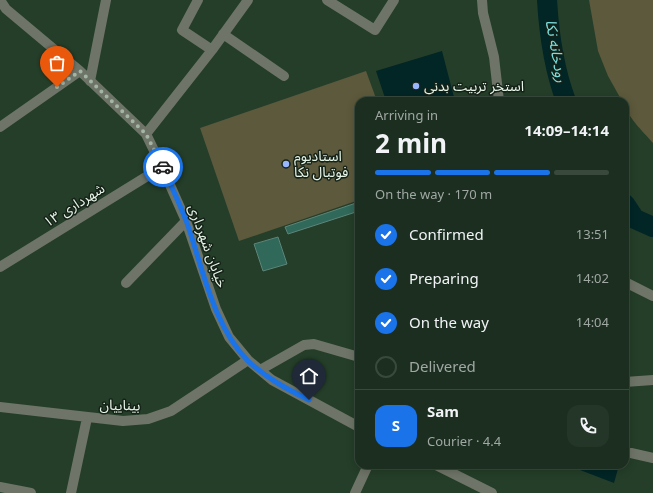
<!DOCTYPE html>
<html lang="en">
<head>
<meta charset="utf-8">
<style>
  :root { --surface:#1b2e1f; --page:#243628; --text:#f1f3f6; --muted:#a0a8a4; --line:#394a3d; --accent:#1a73e8 }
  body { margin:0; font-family:Georgia,"Noto Sans Arabic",serif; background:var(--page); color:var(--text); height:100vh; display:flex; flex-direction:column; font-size:15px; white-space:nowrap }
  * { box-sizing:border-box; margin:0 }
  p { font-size:13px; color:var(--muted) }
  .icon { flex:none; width:22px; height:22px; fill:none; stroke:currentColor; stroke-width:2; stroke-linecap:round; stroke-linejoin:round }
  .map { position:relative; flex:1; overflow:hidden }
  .drawer { position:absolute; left:355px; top:97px; width:274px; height:372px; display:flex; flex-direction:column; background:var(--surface); border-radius:12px; box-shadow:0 2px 10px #0003,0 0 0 1px var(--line) }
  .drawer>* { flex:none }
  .pin { position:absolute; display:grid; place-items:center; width:34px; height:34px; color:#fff; margin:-41px -17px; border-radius:50% 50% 50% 0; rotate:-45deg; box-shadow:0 0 4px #0007 }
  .pin .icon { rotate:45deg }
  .courier { position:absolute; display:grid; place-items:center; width:40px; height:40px; margin:-20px; border:3px solid #1a73e8; border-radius:50%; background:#fff; color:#222; box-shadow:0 1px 5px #0007 }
  .summary em { font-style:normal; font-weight:700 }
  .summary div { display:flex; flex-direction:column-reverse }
  .summary { display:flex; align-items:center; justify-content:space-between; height:68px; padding:0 20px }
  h1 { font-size:26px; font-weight:700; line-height:30px }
  .bar { display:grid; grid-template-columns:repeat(4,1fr); gap:6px 4px; align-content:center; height:48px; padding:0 20px }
  .bar i { height:5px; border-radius:3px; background:var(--line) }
  .bar .selected { background:var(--accent) }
  .bar p { grid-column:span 4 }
  .line { display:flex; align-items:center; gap:10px; padding:0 20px; border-top:1px solid var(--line) }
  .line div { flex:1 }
  .round { display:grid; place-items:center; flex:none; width:42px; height:42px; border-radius:12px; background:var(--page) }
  ol { padding:0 20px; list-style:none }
  li { display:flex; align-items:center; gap:12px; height:44px }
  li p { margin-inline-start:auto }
  li .icon { padding:4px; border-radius:50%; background:var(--accent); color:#fff; stroke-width:4 }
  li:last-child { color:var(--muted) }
  li i { width:22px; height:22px; border:2px solid var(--line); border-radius:50% }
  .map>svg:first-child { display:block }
  .green { fill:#5c593c }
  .water { fill:#022525 }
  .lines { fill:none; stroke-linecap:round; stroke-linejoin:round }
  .river { stroke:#022525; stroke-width:20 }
  .building { fill:#306859; stroke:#5d8579 }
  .minor { stroke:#6e7467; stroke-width:10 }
  .done { stroke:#a3b6a6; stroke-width:4; stroke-dasharray:0 7.2 }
  .route { stroke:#1a73e8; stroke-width:5 }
  .poi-dot { fill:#97b6fd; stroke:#162218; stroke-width:1.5 }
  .labels { text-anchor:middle; stroke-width:3; stroke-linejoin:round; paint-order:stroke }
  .poi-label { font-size:14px; fill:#e7f7e9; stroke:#162218; text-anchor:start }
  .street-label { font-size:14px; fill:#e7f7e9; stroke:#162218 }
  .water-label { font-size:15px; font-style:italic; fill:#7adfdf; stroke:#162218 }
</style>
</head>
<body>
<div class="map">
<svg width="653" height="493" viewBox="0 0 653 493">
  <rect width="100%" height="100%" fill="#243e29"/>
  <path class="green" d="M 589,0 L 653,0 L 653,143 C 644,132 625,116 625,101 L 622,101 L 608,76 L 598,51 Z
    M 366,71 L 377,101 L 359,101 L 359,200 L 239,241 L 200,128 Z"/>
  <path class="water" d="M 442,51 L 455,101 L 386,101 L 376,71 Z
    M 567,465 L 619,465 L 614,483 Z"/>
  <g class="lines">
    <path class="river" d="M 547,0 C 549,34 554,69 566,101
      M 625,204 L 635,219 L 653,227"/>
  </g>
  <path class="building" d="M 359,202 L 359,211 L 288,234 L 285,227 Z
    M 278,237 L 287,264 L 263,271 L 254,244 Z"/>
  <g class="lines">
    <path class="minor" d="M 0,0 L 6,9 L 80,71 L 146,134 L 162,167 L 186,221 L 216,309 L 229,337 L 248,360 L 272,380 L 359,427
      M 198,0 L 182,30 L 212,50
      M 327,0 L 375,30 L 394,0
      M 482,0 L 483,13 L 494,57 L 499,101
      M 223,34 L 284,76
      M 90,81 L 106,0
      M 0,127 L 80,71
      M 146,134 L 212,50 L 248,0
      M 0,267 L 162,167
      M 625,282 L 653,296
      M 126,283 L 186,221
      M 260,370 L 304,345 L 314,344 L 359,357
      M 625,382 L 653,380
      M 0,407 L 123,421 L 148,419 L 171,411 L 248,360
      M 631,453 L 653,458
      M 436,465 L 492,493
      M 0,487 L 31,493
      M 71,493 L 87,418
      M 355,493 L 368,465"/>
  </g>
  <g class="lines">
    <path class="done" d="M 57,87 L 80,71 L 146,134 L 163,167"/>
    <path class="route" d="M 163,167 C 171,186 180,204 187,223 C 203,269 213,325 248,361 C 266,378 287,389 309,400"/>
  </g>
  <g class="poi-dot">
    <circle cx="416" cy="86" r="4"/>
    <circle cx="286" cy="164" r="4"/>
  </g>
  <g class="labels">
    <g class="poi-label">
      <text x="424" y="91">استخر تربیت بدنی</text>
      <text x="294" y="161">استادیوم<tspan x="294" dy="16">فوتبال نکا</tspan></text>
    </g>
    <g class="street-label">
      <text transform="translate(74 205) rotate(-32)" y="5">شهرداری ۱۳</text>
      <text transform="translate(208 246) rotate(70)" y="5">خیابان شهرداری</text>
      <text transform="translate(120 405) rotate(1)" y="5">بیناییان</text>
    </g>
    <g class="water-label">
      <text transform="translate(556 51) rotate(80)" y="5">رودخانه نکا</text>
    </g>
  </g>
</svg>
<div class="pin" style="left:57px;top:87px;background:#ea580c"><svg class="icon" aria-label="bag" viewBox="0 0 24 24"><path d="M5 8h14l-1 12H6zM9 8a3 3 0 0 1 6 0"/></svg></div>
<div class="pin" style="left:309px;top:400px;background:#1f2937"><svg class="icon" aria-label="home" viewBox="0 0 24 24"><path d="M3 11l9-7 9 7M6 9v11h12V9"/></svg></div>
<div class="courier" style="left:163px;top:167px"><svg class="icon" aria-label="car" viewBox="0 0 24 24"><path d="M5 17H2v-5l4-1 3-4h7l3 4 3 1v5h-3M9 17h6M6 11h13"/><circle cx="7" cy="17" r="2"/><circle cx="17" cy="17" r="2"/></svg></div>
<section class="drawer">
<div class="summary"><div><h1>2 min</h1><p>Arriving in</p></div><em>14:09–14:14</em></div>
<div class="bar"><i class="selected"></i><i class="selected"></i><i class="selected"></i><i></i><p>On the way · 170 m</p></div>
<ol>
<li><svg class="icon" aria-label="check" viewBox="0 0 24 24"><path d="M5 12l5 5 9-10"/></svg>Confirmed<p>13:51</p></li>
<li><svg class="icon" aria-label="check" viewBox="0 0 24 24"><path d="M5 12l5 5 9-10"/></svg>Preparing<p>14:02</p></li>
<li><svg class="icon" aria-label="check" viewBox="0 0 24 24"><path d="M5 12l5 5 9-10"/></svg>On the way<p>14:04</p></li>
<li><i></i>Delivered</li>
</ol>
<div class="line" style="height:72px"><b class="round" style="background:var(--accent);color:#fff">S</b><div><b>Sam</b><p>Courier · 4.4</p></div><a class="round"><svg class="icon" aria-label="phone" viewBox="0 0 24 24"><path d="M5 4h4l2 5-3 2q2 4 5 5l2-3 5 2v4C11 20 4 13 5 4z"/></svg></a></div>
</section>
</div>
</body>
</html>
